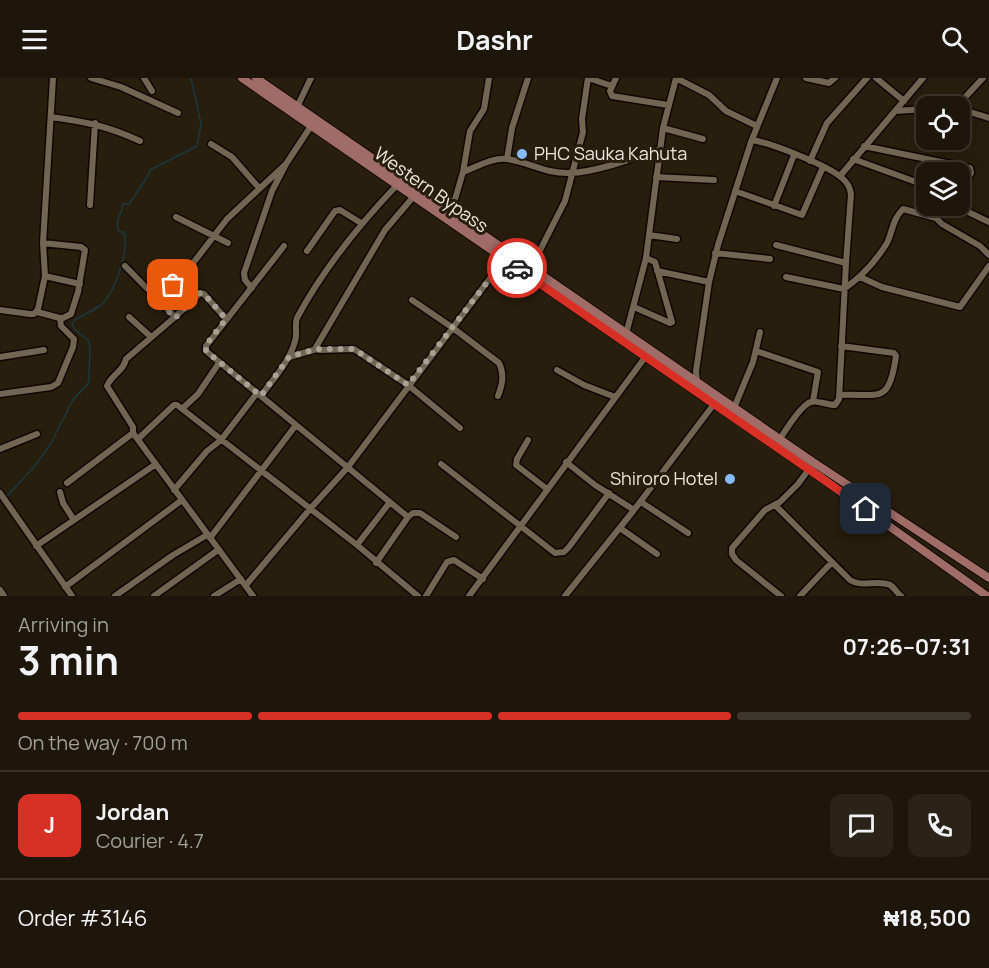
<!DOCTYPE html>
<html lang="en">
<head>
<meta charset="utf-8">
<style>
  :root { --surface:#1e160a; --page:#2b2318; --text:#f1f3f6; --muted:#a19f9c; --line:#3c352b; --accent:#d93025 }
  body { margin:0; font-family:Manrope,sans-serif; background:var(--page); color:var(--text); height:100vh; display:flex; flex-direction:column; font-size:22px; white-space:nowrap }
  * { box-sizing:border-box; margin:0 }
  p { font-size:20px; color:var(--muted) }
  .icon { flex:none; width:33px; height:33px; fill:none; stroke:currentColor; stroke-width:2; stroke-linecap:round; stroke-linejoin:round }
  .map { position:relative; height:518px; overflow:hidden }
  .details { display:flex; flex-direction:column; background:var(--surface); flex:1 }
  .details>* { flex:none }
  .fabs { position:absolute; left:916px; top:18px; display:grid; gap:12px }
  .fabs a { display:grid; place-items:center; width:54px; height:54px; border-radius:12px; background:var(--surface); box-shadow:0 6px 24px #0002,0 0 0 2px var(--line); font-size:30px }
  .pin { position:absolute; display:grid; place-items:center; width:51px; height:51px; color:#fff; margin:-26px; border-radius:12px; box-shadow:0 3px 9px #0006 }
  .courier { position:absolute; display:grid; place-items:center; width:60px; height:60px; margin:-30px; border:4px solid #d93025; border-radius:50%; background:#fff; color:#222; box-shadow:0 2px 8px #0007 }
  .headline em { font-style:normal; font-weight:700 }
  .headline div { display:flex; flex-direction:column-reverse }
  .headline { display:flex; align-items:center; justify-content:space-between; height:102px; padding:0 18px }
  h1 { font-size:39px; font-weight:700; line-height:45px }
  .bar { display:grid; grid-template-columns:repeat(4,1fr); gap:9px 6px; align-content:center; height:72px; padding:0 18px }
  .bar i { height:8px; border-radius:4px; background:var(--line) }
  .bar .selected { background:var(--accent) }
  .bar p { grid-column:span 4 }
  .line { display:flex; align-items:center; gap:15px; padding:0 18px; border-top:2px solid var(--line) }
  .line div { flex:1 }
  .round { display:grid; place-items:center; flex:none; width:63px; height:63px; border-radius:12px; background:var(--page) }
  header { display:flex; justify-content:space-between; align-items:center; height:78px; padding:0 18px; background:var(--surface); font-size:27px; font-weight:700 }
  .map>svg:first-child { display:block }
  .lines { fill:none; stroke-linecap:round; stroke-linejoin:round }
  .stream { stroke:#193a42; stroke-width:1.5 }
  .minor-casing { stroke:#100700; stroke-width:9 }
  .major-casing { stroke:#100700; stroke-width:10 }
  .minor { stroke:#716553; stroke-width:6 }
  .major { stroke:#a06c67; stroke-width:8 }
  .done { stroke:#a9a194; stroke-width:6; stroke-dasharray:0 10.8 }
  .route { stroke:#d93025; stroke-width:8 }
  .poi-dot { fill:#87bbfc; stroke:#281e0d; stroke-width:2 }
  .labels { text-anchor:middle; stroke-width:6; stroke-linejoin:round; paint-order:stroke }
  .poi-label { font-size:18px; fill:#eee7dd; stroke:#281e0d; text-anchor:start }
  .street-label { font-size:18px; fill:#eee7dd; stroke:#281e0d }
</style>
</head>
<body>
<header><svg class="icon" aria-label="menu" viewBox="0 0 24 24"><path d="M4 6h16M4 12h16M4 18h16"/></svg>Dashr<svg class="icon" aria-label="search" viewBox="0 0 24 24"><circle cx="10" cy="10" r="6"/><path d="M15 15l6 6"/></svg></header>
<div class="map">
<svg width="989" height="518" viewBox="0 0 989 518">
  <rect width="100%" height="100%" fill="#281e0d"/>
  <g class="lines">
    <path class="stream" d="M 7,418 L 33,390 L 50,367 L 73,322 L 89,304 L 90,269 L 88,262 L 75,252 L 72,246 L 75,242 C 83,237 92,233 100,228 C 114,217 130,171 124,154 L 120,154 C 113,145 122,136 123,126 L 129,126 L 149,96 L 150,92 L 197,68 L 201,46 L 191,0"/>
    <defs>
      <path id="minor" d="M 91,0 L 121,9 L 178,35
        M 144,0 L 152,13
        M 588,0 L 612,8
        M 616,0 L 610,13 L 612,18 L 668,27
        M 806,0 L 829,5 L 835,0
        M 876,0 L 904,23
        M 957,28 L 983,0
        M 297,29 L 311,0
        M 960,31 L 989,40
        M 895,33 L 927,31
        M 51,39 C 87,44 107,48 140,63
        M 663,50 L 703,61
        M 752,62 C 771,65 827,87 842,100 C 847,104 850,109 851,116 L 846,185 L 839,321 L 835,327 C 827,327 818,322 811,324 C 802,326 785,353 780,361
        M 211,66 L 232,79 L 259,110
        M 864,68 L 970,90 L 971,95 L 960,112
        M 507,81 L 512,50 L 528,0
        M 853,81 L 927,108
        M 810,83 L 827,45 L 867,0
        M 286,86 L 311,48
        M 463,94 L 470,53 L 484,31 L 489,0
        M 840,98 L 923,0
        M 656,99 L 714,102
        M 735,113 L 802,137 L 823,89
        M 414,118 L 385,152 L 316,269 L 319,272 L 354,271 L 408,307 L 460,350
        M 90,127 L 95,45
        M 774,128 L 794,77
        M 956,128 L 989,144
        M 451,135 L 463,94 C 476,89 493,79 507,81 C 529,84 545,96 570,95 C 597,94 634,80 660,71
        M 176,139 L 228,165
        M 649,157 L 677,161
        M 43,165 L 81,169 L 85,172 L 78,214 L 71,236 L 61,241
        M 776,167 L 846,185
        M 284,168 L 206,268 L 206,273 L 408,439 L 413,435 L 420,435 L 456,459
        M 307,173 L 335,133 L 340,132 L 361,145
        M 715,175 L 770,181
        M 125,188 L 175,239
        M 531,190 L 565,123 L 583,54 L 582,41 L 588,0
        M 657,193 L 709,204
        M 45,198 L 80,206
        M 786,199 L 844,211 C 861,199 876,183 887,165 C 893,153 892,142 903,131 L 936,140 L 942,146 L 980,168 L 989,177
        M 860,199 L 882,209 L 960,229 L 989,188
        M 148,211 L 161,198 L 173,207 L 177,206 L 227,141 L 286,86 L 272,113 L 244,195 L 245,202 L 252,210
        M 412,222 L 453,250 L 499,285 C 505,297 502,307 498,318
        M 634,229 L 670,245 L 672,244 L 655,184 L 646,180
        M 0,232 L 30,236 L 34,236 L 38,231 L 45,198 L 43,165 L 53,0
        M 129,239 L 151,259
        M 226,241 L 204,216 L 200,215 L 175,239 L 126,281 C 124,293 111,297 107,308 L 133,349 L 133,355 L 253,518
        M 626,256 L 646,180 L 663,50 L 676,0 L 709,17 L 726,33 L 757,48
        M 756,273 L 818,294 L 813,323
        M 0,279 L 44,272
        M 289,279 L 317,271
        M 557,292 L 584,307 L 615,319
        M 697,304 L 696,293 L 709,204 L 718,167 L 751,64 L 777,0
        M 0,316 L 51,309 L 58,305 L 73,269 L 74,261 L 61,248 L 60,240 L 37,234
        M 839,317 C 879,315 889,328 896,278 L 894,275 L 841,268
        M 261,318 C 273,301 290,283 295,263 C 298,255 294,248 297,240 C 323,191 359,147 397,107
        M 734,330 L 753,284 L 760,254
        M 182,331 L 198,316 L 219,285
        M 138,361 L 174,327 L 177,327 L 357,467 L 418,518
        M 528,362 L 517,381 L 516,387 L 547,411
        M 0,371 L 37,356
        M 566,384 L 595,407 L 634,432
        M 441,386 L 555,475 L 564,474 L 569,469 L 609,415
        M 67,405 L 133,355
        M 174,412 L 207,373 L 221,362 L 257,315
        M 60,414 L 63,425 L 74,442
        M 0,415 L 72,518
        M 641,424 L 688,455
        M 775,427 L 850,502 C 862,510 877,501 890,507 C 894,509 897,515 901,518
        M 620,450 L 657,476
        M 210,460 L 296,347
        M 357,467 L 390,424
        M 36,468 L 156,386
        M 376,485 L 408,439
        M 246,507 L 310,431 L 348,389 L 506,179
        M 65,509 L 182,422
        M 0,512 L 4,518
        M 115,518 L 173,477 L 207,457
        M 154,518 L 218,472
        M 214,518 L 241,501
        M 426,518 L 447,484 L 454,482 L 483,501
        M 469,518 L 646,278
        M 565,518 L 634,432 L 714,326
        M 781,518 L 736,482 L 732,476 L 732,470 L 765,432 L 780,424 L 798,406 L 809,391
        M 800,518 L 832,484"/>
      <path id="major" d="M 242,0 L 809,391 L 987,518
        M 256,0 L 813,384 L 989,500"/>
    </defs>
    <use href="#minor" class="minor-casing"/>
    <use href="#major" class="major-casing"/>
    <use href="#minor" class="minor"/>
    <use href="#major" class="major"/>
  </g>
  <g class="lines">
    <path class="done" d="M 173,207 L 161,198 L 148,212 L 175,240 L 200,215 L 204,216 L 226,241 L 206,267 L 206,273 L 261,318 L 289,279 L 316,271 L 354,271 L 408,307 L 505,181 L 517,190"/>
    <path class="route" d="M 517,190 L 866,431"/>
  </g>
  <g class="poi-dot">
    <circle cx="522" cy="76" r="6"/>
    <circle cx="730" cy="401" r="6"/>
  </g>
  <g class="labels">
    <g class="poi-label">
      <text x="534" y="82">PHC Sauka Kahuta</text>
      <text x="718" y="407" text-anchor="end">Shiroro Hotel</text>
    </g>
    <g class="street-label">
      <text transform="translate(431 112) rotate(35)" y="6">Western Bypass</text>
    </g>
  </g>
</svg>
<div class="fabs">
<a><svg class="icon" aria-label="locate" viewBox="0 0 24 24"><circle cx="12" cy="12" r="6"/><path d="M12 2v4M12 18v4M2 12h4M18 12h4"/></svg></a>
<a><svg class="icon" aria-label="layers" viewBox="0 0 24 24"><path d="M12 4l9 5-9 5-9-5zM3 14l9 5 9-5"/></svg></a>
</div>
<div class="pin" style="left:173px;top:207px;background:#ea580c"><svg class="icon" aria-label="bag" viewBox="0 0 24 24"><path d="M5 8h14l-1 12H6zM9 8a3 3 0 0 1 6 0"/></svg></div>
<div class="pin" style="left:866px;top:431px;background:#1f2937"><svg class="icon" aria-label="home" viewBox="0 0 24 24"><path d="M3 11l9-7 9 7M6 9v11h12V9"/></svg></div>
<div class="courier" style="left:517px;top:190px"><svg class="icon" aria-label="car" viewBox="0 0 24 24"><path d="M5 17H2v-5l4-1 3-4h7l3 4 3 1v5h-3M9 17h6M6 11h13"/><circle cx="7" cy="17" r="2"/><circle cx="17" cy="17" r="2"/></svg></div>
</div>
<section class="details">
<div class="headline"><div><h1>3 min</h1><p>Arriving in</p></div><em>07:26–07:31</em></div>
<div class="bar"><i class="selected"></i><i class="selected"></i><i class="selected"></i><i></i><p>On the way · 700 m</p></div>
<div class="line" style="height:108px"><b class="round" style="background:var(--accent);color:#fff">J</b><div><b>Jordan</b><p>Courier · 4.7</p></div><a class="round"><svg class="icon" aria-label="chat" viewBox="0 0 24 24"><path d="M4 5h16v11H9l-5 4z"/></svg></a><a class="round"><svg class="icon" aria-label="phone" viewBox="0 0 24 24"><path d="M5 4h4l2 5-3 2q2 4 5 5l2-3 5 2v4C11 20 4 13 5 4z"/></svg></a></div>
<div class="line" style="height:78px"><div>Order #3146</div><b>₦18,500</b></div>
</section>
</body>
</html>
